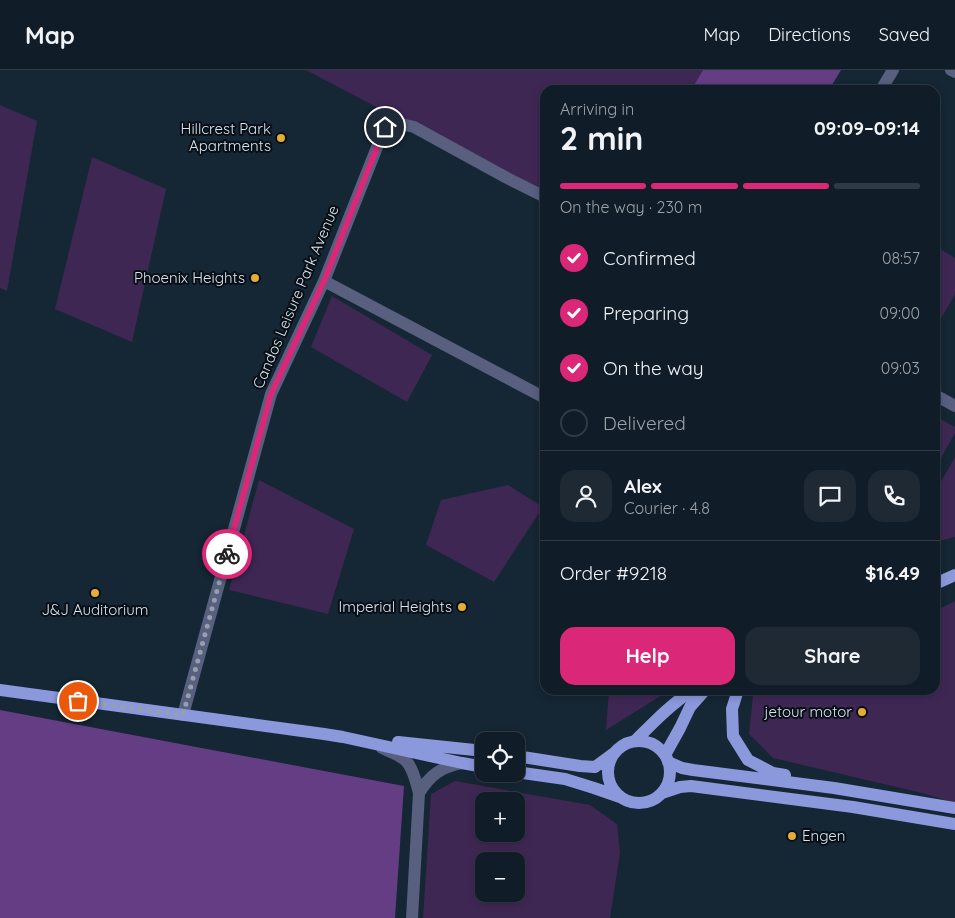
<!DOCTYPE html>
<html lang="en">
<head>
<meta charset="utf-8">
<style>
  :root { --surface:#101c27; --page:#1e2933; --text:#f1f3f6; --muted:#9ca1a7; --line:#303a44; --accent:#db2777 }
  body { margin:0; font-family:Quicksand,sans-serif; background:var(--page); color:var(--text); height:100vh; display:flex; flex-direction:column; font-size:19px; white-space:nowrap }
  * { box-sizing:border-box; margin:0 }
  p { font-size:16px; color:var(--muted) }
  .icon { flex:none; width:28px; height:28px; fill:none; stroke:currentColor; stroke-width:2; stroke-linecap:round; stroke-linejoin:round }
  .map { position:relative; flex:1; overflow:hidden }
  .side { position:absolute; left:540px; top:15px; width:400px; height:610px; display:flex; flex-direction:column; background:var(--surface); border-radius:15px; box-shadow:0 2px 8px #0003,0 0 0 1px var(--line) }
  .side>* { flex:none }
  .fabs { position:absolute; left:475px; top:662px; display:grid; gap:10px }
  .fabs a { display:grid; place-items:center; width:50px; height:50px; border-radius:10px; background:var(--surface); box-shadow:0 2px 8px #0003,0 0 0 1px var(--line); font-size:25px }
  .pin { position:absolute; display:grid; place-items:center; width:42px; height:42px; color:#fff; margin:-21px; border:2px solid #fff; border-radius:50%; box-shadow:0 1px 5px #0007 }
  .courier { position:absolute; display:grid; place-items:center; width:50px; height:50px; margin:-25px; border:4px solid #db2777; border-radius:50%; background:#fff; color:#222; box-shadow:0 1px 6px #0007 }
  .summary em { font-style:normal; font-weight:700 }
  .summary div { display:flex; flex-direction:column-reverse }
  .summary { display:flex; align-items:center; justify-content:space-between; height:85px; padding:0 20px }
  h1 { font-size:32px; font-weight:700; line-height:38px }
  .bar { display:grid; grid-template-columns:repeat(4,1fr); gap:8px 5px; align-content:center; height:60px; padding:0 20px }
  .bar i { height:6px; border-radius:4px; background:var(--line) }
  .bar .current { background:var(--accent) }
  .bar p { grid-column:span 4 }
  .line { display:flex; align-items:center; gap:12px; padding:0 20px; border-top:1px solid var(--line) }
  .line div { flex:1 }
  .round { display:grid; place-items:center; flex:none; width:52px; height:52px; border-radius:15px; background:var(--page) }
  ol { padding:0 20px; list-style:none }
  li { display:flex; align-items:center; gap:15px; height:55px }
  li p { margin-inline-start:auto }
  li .icon { padding:5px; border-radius:50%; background:var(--accent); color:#fff; stroke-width:4 }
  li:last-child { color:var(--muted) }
  li i { width:28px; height:28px; border:2px solid var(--line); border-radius:50% }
  .cta { display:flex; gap:10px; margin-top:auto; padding:10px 20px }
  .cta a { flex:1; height:58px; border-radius:15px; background:var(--accent); color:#fff; font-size:20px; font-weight:700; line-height:58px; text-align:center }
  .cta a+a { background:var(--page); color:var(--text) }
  header { display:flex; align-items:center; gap:30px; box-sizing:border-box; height:70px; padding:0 25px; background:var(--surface); border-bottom:1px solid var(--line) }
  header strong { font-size:24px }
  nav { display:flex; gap:28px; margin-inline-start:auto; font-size:18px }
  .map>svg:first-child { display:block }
  .green { fill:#3f2753; fill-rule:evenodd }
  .forest { fill:#643d84 }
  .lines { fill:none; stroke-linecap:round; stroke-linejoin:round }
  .minor { stroke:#585f7f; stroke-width:12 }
  .major { stroke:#8b98db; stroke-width:12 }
  .done { stroke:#94a1ac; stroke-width:5; stroke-dasharray:0 9 }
  .route { stroke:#db2777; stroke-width:6 }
  .poi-dot { fill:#e6ac36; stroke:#070e15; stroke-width:2 }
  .labels { text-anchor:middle; stroke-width:4; stroke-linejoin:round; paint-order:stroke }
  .poi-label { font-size:15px; fill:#d8e3ec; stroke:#070e15; text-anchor:end }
  .street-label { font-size:15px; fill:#d8e3ec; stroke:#070e15 }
</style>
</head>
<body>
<header>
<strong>Map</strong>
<nav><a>Map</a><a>Directions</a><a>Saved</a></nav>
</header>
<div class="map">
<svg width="955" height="848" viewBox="0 0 955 848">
  <rect width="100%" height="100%" fill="#152634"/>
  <path class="green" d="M 306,0 L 703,0 L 691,20 L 545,20 L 545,126 Z
    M 0,35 L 37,51 L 7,221 L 0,218 Z
    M 92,87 L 166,119 L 132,272 L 55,239 Z
    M 935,176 L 955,188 L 955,224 L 935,259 Z
    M 332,226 L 432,285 L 407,332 L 311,277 Z
    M 935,346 L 955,357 L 955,363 L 935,399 Z
    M 955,387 L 955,467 L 935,472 L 935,422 Z
    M 259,410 L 354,459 L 328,544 L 229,520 Z
    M 508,415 L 543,437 L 494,512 L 426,475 L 441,430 Z
    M 955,531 L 955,733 L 922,723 L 773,688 L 749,664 L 753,626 L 765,620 L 935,620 L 935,541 Z
    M 609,620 L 670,620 L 606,660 Z
    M 455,711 L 590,735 L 617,754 L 620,783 L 610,848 L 423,848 L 431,724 ZM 516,731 L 516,764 L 484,764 L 484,731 ZM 516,791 L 516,824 L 484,824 L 484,791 Z"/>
  <path class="forest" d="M 703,0 L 841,0 L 829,20 L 691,20 Z
    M 0,640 L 404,716 L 395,848 L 0,848 Z"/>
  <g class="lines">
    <path class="minor" d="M 951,0 L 955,2
      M 881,20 L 893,0
      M 324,211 L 545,328
      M 935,325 L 955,336
      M 183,645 L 271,324 L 324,211 L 385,57 L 397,53 L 414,57 L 507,108 L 545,127
      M 382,678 C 390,682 401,685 407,692 C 414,700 416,713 419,723 L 412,848
      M 419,723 C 431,704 440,698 462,693"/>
    <path class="major" d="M 935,514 L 955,505
      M 0,620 L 324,664 L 343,667 L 462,693 L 484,697
      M 738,620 L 732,639 L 733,666 L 748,690 L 773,703 L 785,705
      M 635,671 C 653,653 671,634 693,620
      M608 702a31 31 0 1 1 62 0a31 31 0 1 1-62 0Z
      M 398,672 L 484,681
      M 665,685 L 680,658 L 690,637 L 705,620
      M 516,686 L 580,696 L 595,697 L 614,683
      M 668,692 L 682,698 L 693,700 L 834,718 L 955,738
      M 516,702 L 565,709 L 594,718 L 620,727
      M 662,723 L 680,717 L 691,716 L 853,737 L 955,754"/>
  </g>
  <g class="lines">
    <path class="done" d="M 78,631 L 183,645 L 227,484"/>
    <path class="route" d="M 227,484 L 271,324 L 324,211 L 385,57"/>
  </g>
  <g class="poi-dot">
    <circle cx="281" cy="68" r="5"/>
    <circle cx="255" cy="208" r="5"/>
    <circle cx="95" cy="523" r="5"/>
    <circle cx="462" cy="537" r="5"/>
    <circle cx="862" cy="642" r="5"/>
    <circle cx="792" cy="766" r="5"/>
  </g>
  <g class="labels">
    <g class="poi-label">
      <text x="271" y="64">Hillcrest Park<tspan x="271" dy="17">Apartments</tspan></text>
      <text x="245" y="213">Phoenix Heights</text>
      <text x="452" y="542">Imperial Heights</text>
      <text x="95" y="545" text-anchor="middle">J&amp;J Auditorium</text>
      <text x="852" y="647">jetour motor</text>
      <text x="802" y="771" text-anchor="start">Engen</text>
    </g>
    <g class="street-label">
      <text transform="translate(296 227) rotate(-67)" y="5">Candos Leisure Park Avenue</text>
    </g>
  </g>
</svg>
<div class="fabs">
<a><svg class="icon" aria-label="locate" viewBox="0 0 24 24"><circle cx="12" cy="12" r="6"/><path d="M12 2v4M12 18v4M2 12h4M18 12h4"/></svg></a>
<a>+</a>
<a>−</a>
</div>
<div class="pin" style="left:78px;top:631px;background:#ea580c"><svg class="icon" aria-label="bag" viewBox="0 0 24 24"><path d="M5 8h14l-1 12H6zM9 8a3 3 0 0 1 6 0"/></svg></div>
<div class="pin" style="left:385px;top:57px;background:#1f2937"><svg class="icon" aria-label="home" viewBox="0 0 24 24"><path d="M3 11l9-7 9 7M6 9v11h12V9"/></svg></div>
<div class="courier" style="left:227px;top:484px"><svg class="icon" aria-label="bike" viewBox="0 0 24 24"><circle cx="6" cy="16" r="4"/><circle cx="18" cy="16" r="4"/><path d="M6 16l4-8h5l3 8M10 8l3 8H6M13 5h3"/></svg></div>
<section class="side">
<div class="summary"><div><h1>2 min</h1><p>Arriving in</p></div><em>09:09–09:14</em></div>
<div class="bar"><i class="current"></i><i class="current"></i><i class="current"></i><i></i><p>On the way · 230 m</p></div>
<ol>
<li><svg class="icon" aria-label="check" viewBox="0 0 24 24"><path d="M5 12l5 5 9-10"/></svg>Confirmed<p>08:57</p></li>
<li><svg class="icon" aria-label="check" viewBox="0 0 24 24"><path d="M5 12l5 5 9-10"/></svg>Preparing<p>09:00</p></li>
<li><svg class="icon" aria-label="check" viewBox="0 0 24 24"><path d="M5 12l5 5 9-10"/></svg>On the way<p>09:03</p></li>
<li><i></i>Delivered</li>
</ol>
<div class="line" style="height:90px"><a class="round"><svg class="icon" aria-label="person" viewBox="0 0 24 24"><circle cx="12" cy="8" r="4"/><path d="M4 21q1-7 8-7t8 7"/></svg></a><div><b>Alex</b><p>Courier · 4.8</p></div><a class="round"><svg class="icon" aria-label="chat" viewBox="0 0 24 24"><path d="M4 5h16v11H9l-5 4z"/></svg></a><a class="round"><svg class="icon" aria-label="phone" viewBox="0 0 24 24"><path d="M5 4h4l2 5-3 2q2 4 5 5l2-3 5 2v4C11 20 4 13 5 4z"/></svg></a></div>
<div class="line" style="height:65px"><div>Order #9218</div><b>$16.49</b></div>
<div class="cta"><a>Help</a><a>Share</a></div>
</section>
</div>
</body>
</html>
